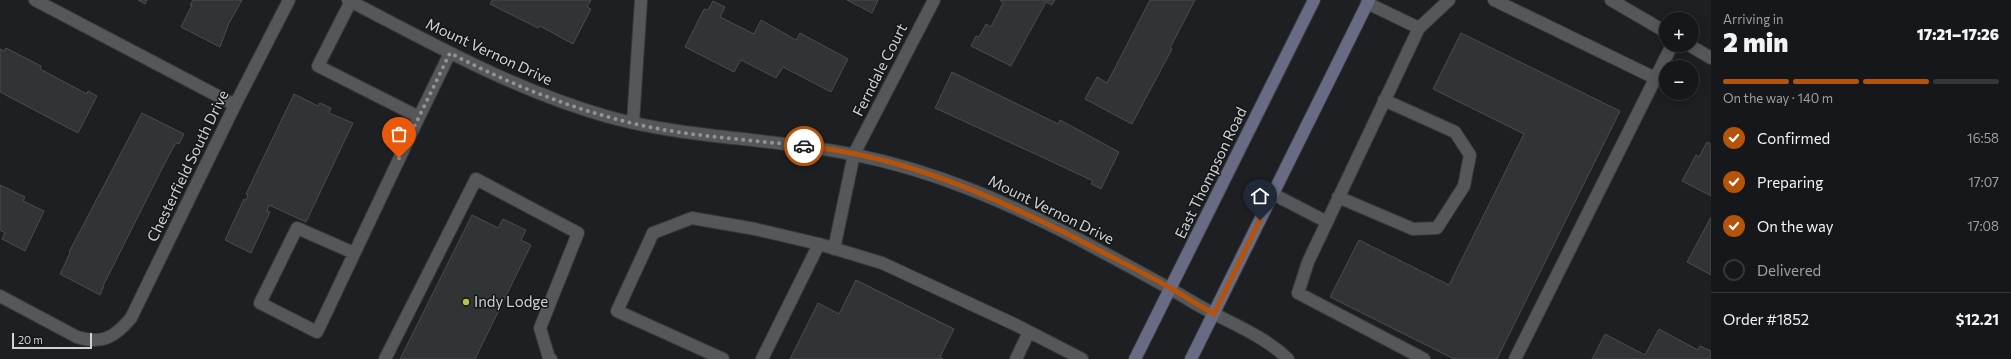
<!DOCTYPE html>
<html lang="en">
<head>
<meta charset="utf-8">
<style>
  :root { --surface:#16171a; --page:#232427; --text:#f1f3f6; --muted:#9e9fa2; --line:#353639; --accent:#b45309 }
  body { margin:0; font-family:Commissioner,sans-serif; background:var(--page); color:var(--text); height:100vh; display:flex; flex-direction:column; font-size:15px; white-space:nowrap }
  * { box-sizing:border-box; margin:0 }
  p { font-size:13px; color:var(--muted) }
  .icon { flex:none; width:22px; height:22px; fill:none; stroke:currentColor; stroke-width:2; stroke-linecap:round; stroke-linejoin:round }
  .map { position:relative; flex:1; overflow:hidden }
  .panel { display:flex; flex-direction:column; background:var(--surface); width:300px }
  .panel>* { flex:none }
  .controls { position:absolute; left:1659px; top:12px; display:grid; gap:8px }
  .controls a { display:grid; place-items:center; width:40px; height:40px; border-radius:50%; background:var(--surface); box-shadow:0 2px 10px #0003,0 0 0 1px var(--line); font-size:20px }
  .scale { position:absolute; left:12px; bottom:10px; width:80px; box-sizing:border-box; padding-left:4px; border:2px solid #d0d2d4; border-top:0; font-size:11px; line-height:14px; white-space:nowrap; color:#d0d2d4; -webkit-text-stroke:3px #141618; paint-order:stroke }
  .pin { position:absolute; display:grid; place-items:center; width:34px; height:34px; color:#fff; margin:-41px -17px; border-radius:50% 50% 50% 0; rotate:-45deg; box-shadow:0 0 4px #0007 }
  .pin .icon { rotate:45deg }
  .courier { position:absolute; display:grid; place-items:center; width:40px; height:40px; margin:-20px; border:3px solid #b45309; border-radius:50%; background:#fff; color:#222; box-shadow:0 1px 5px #0007 }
  .head em { font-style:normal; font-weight:800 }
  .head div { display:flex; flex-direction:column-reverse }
  .head { display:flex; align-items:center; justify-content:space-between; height:68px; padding:0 12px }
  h1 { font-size:26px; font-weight:800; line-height:30px }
  .bar { display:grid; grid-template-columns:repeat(4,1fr); gap:6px 4px; align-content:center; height:48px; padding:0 12px }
  .bar i { height:5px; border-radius:3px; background:var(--line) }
  .bar .selected { background:var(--accent) }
  .bar p { grid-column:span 4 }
  .line { display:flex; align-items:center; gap:10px; padding:0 12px; border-top:1px solid var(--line) }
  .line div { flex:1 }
  ol { padding:0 12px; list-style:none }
  li { display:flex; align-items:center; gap:12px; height:44px }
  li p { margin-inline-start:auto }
  li .icon { padding:4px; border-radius:50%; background:var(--accent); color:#fff; stroke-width:4 }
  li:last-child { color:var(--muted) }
  li i { width:22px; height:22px; border:2px solid var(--line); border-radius:50% }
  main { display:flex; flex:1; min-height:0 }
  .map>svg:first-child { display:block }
  .building { fill:#303435; stroke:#494d4e }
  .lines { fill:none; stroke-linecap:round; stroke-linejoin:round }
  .lane-casing { stroke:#37393b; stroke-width:14 }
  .street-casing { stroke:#37393b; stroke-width:14 }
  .secondary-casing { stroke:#37393b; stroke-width:14 }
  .lane { stroke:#55575a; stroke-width:12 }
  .street { stroke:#55575a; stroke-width:12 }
  .secondary { stroke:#696b84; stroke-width:12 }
  .done { stroke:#919396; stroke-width:4; stroke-dasharray:0 7.2 }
  .route { stroke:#b45309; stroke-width:5 }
  .poi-dot { fill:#b8c147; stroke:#141618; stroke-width:1.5 }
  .labels { text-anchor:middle; stroke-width:3; stroke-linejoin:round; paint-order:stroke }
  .street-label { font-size:15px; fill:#d0d2d4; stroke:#141618 }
  .poi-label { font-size:15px; fill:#d0d2d4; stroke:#141618; text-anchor:start }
</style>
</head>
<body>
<main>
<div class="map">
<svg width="1711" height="359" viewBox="0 0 1711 359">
  <rect width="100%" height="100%" fill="#1d1f22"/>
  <path class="building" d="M 138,0 L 147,0 L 145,4 Z
    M 193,0 L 242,0 L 229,23 L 220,47 L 181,27 L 192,5 L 190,5 Z
    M 492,0 L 591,0 L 587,7 L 591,9 L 573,44 L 540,26 L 538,28 L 490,4 Z
    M 847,0 L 878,0 L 872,13 Z
    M 1000,0 L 1055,0 L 1052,5 L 1046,2 L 1011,66 L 971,46 L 976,36 L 979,37 L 986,24 L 991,27 L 1003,3 Z
    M 1150,0 L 1195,0 L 1170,48 L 1172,49 L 1132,124 L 1085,99 L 1097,77 L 1107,83 Z
    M 713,1 L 725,7 L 720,17 L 754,34 L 761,20 L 796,40 L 800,33 L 848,59 L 831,92 L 783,67 L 776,78 L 741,60 L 734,72 L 685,47 L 704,9 L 708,10 Z
    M 1461,33 L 1620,111 L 1497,359 L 1454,359 L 1330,297 L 1359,240 L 1449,285 L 1524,134 L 1433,89 Z
    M 6,48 L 41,66 L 40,69 L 87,94 L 88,91 L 97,96 L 78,133 L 0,92 L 0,49 L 4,51 Z
    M 952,72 L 1058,124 L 1060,120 L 1119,152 L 1101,189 L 1091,184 L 1093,181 L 1044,158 L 935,108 Z
    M 294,94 L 318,106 L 320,103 L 331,108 L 329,113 L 353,123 L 306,222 L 269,205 L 267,211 L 270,212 L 251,253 L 225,240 L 244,199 L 246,200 L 248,195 L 246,194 Z
    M 142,113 L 184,134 L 179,144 L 176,143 L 169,155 L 103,286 L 104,286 L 100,295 L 60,274 L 70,253 L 69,252 Z
    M 1707,142 L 1711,144 L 1711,196 L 1682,181 L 1696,155 L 1699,157 Z
    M 0,185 L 25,197 L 23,201 L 44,211 L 25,251 L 2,239 L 5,233 L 0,230 Z
    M 472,215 L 498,228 L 503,219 L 526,230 L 521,240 L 531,245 L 475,359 L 400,359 Z
    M 1711,217 L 1711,275 L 1687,262 Z
    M 856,280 L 954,329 L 940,357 L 943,359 L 790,359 L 818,303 L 839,314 Z
    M 1659,329 L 1698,350 L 1700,346 L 1711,351 L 1711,359 L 1592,359 L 1605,334 L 1645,355 Z"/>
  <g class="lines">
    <defs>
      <path id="lane" d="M 1494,0 L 1655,78
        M 351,1 L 318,66 L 419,117 L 450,53
        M 1419,28 L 1449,0
        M 1273,194 L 1327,222 L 1308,262 L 1298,293 L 1424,359
        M 1338,197 L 1413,229 L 1437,228 L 1464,186 L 1470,155 L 1455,132 L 1384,100
        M 1327,222 L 1419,28 L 1367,3
        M 653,233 L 617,311 L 723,359
        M 834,249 L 854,154
        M 354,253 L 297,228 L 260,303 L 317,332 L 419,117
        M 385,359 L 476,179 L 578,233 L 540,328 L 549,358 L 551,359
        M 762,359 L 819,244 L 882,263 L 1016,325 L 1082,359
        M 1016,359 L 1029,332
        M 1515,359 L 1672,45"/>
      <path id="street" d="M 35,0 L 235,105
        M 348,0 C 433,44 516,91 609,117 C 690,139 774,138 856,155 C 936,171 1008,203 1080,240 C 1119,261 1158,281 1196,304 C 1227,322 1262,334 1288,359
        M 1611,0 L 1666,32
        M 1689,45 L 1711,58
        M 633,123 L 641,0
        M 854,154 L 934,0
        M 653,233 L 692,218 L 755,229 L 819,244
        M 0,296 L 77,337 C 102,345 115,337 131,318 L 235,105 L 289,0"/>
      <path id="secondary" d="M 1135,359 L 1314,0
        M 1191,359 L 1369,0"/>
    </defs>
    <use href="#lane" class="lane-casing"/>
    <use href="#street" class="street-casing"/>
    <use href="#secondary" class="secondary-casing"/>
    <use href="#lane" class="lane"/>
    <use href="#street" class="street"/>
    <use href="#secondary" class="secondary"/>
  </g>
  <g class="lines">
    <path class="done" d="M 399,158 L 450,53 C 519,89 593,118 671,131 C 715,138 760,141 804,146"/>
    <path class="route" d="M 804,146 C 905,156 995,197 1083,242 C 1113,258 1143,272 1172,289 C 1186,297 1200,306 1214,314 L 1260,220"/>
  </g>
  <circle class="poi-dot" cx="466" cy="302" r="4"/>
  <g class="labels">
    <g class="street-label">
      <text transform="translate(489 52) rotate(25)" y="5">Mount Vernon Drive</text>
      <text transform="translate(880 70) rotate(-63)" y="5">Ferndale Court</text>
      <text transform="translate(188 166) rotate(-64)" y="5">Chesterfield South Drive</text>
      <text transform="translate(1211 173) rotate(-64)" y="5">East Thompson Road</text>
      <text transform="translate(1051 210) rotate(26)" y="5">Mount Vernon Drive</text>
    </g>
    <g class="poi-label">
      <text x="474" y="307">Indy Lodge</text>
    </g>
  </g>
</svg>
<div class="controls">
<a>+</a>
<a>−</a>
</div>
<div class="scale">20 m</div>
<div class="pin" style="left:399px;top:158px;background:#ea580c"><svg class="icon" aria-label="bag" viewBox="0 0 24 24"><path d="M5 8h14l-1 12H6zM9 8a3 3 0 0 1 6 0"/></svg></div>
<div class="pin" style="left:1260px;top:220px;background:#1f2937"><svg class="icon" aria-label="home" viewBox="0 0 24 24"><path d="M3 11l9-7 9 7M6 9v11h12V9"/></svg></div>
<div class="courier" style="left:804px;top:146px"><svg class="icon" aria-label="car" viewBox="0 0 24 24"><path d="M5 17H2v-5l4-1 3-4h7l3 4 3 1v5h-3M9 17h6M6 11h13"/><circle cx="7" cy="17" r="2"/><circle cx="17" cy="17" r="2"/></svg></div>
</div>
<section class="panel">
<div class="head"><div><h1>2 min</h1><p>Arriving in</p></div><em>17:21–17:26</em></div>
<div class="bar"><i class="selected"></i><i class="selected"></i><i class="selected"></i><i></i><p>On the way · 140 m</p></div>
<ol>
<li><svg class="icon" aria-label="check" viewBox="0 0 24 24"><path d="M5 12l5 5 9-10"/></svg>Confirmed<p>16:58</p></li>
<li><svg class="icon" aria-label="check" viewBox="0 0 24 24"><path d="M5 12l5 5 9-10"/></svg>Preparing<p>17:07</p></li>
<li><svg class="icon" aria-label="check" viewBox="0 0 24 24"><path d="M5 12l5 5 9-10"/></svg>On the way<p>17:08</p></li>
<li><i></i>Delivered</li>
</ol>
<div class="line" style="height:52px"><div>Order #1852</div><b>$12.21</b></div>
</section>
</main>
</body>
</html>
